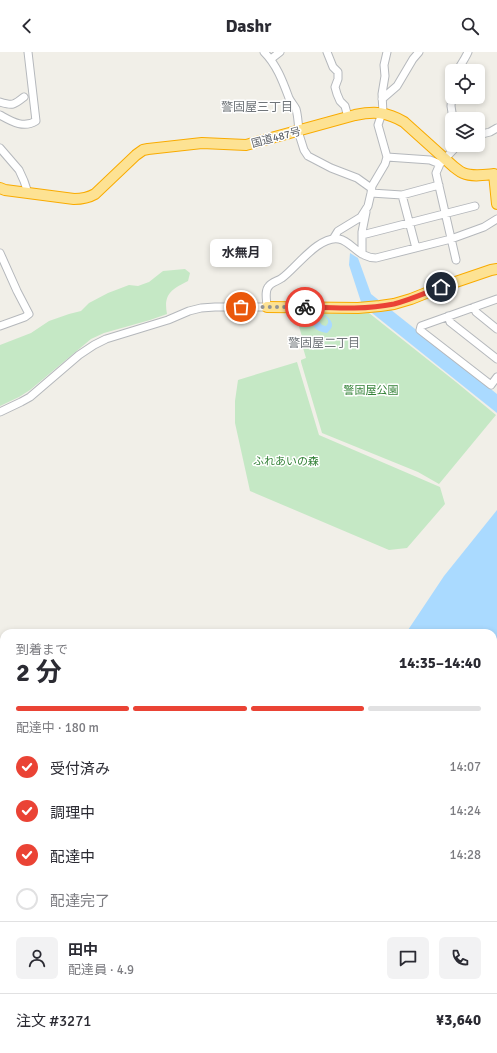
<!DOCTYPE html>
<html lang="ja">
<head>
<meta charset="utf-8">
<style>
  :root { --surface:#fff; --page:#f2f2f3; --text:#2b2b33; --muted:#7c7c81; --line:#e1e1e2; --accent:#ea4335 }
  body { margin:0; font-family:Signika,"Noto Sans JP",sans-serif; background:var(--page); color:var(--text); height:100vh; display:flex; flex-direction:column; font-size:15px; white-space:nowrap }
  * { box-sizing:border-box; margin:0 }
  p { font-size:13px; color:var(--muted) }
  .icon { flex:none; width:22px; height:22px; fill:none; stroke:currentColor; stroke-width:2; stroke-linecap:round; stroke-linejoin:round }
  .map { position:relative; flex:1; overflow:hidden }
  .sheet { position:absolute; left:0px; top:577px; width:497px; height:424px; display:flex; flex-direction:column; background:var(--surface); border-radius:12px 12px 0 0; box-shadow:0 2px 6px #0003 }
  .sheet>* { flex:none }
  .controls { position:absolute; left:445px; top:12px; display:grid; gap:8px }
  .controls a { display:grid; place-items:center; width:40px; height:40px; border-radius:6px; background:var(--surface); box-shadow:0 2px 6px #0003; font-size:20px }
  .pin { position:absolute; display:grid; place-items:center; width:34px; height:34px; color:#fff; margin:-17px; border:2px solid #fff; border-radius:50%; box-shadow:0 1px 4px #0007 }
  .courier { position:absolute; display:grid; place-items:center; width:40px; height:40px; margin:-20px; border:3px solid #ea4335; border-radius:50%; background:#fff; color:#222; box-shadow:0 1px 5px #0007 }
  .bubble { position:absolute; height:28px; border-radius:6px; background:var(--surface); box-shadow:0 2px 6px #0003; font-size:13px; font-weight:700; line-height:28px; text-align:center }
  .headline em { font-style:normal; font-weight:700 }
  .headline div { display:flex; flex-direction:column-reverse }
  .headline { display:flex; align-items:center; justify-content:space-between; height:68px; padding:0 16px }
  h1 { font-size:26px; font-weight:700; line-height:30px }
  .bar { display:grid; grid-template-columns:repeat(4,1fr); gap:6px 4px; align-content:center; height:48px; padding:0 16px }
  .bar i { height:5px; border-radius:3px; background:var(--line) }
  .bar .active { background:var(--accent) }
  .bar p { grid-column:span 4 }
  .line { display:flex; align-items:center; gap:10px; padding:0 16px; border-top:1px solid var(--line) }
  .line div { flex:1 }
  .round { display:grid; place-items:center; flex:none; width:42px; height:42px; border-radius:6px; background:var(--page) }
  ol { padding:0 16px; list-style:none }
  li { display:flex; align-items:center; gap:12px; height:44px }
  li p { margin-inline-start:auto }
  li .icon { padding:4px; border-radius:50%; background:var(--accent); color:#fff; stroke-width:4 }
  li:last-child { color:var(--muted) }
  li i { width:22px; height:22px; border:2px solid var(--line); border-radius:50% }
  header { display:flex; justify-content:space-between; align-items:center; height:52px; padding:0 16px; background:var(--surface); font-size:18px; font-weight:700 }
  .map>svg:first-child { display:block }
  .green { fill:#c5e8c5 }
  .water { fill:#aadaff; fill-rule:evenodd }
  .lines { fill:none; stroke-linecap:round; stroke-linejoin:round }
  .minor-casing { stroke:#b5b8bc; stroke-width:9 }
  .highway-casing { stroke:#f9ab00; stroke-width:12 }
  .minor { stroke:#fff; stroke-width:7 }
  .highway { stroke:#fde293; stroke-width:10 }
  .done { stroke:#929495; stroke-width:4; stroke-dasharray:0 7.2 }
  .route { stroke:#ea4335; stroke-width:5 }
  .labels { text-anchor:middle; stroke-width:3; stroke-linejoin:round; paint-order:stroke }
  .street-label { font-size:11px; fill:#5f6368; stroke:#fff }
  .park-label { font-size:11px; fill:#348238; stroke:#fff }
  .neighbourhood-label { font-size:12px; fill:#70757a; stroke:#fff }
</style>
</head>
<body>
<header><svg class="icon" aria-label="back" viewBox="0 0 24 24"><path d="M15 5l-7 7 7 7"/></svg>Dashr<svg class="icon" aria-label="search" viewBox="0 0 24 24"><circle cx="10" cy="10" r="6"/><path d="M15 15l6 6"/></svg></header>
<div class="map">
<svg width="497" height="1001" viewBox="0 0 497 1001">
  <rect width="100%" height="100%" fill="#f1efe8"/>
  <path class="green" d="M 185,217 L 190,221 L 188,229 C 172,237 163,242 167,262 L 150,268 L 104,281 L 91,287 L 30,338 L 19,345 L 0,354 L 0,293 L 31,281 L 49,269 L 69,262 L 81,259 L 89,251 L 108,241 L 129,233 L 138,234 L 149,230 L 163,219 Z
    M 369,261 L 456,330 L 496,363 L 439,432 L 418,420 L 322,381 L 301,310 L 301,308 L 306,306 L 301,289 L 303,288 L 296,264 L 306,262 Z
    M 297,310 L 319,383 L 440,435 L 445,452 L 407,496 L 389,498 L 250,439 L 235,371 L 235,349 L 238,328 Z"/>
  <path class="water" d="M 350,201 L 358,206 L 371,242 L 497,342 L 497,361 L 362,253 L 349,213 Z
    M 321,263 L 326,264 C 334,270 334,275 327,281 C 314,279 308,272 321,263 ZM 324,264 C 328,266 330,270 326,274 L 322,273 L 319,269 L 320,266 Z
    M 497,458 L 497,1001 L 132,1001 L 135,997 L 493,997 L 493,581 L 406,581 L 444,524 Z"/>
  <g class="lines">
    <defs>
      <path id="minor" d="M 264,0 C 277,13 283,30 289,46 C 291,50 294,53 296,57 C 298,64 298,71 299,78
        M 327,0 L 333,15 L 338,20 L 338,27 L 335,35 L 337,42 L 340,49 L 345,54 L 348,65
        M 271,7 L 280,0
        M 457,19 C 461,12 465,7 468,0
        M 452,43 L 451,54 L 453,67
        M 382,47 L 397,34 L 413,7 L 419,0
        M 0,50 C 13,54 14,53 24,45
        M 383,61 L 382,42 L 385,24 L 384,13 L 387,0
        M 0,63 C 11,69 23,77 36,69 L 28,0
        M 298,79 L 304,98 L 308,104 L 331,116 L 357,126 L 371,136
        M 478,83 L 490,80 L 497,76
        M 0,96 L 19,118 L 24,129 L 28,141
        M 387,105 L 430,108 L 440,112
        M 371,141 L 402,143 L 439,133
        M 402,143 L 416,196
        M 362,183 L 475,154
        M 333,187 L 338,179 L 361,165 L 368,154 L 371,141 L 372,134 L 385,112 L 387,105 L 378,73 L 382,61
        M 0,201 L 17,239 L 29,262 L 25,265 L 0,274
        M 362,202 L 362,180 L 366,160
        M 456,208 L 436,121 L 440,112 L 458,93
        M 497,247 L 421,274 L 420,278 L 491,333 L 497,325
        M 474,255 L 476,260 L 497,277
        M 448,264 L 450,270 L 497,307
        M 0,360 L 21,350 L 30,345 L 79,303 L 94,293 L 106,287 L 168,268 L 189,259 L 201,256 L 215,255 L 267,255 C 267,249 264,239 269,234 C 272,230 278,229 282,226 C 296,216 319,183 339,187 C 349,189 355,199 364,203 C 368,205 372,206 376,206 L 451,187 L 484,175 L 497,167"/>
      <path id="highway" d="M 0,136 L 5,138 L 74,147 C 82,147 88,146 95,142 L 136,103 L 143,98 L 148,97 L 202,91 L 246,93 L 355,63 C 375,59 387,60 404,70 L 454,115 C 457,117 460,120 463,121 C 472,125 484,123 494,122 L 497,152
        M 267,255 L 358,256 L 380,254 L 394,252 L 411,247 L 441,235 L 491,218 L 497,217"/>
    </defs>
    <use href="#minor" class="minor-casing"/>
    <use href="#highway" class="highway-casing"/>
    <use href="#minor" class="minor"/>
    <use href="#highway" class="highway"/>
  </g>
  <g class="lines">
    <path class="done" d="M 241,255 L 305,255"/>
    <path class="route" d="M 305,255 C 334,256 365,258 394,252 C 410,248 425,241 441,235"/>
  </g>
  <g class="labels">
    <g class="street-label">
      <text transform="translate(276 85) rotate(-15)" y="4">国道487号</text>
    </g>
    <g class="park-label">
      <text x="371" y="342">警固屋公園</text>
      <text x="286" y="413">ふれあいの森</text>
    </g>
    <g class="neighbourhood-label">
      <text x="257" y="59">警固屋三丁目</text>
      <text x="324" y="295">警固屋二丁目</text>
    </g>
  </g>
</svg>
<div class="controls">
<a><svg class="icon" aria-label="locate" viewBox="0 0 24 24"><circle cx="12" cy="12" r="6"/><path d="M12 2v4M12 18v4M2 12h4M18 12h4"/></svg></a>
<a><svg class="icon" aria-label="layers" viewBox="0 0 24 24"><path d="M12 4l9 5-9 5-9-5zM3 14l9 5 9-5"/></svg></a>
</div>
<div class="pin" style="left:241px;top:255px;background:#ea580c"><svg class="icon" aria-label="bag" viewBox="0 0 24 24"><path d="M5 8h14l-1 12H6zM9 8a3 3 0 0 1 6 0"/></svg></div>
<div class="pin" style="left:441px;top:235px;background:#1f2937"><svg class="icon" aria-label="home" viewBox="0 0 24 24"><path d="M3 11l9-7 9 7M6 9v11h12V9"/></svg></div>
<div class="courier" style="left:305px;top:255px"><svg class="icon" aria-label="bike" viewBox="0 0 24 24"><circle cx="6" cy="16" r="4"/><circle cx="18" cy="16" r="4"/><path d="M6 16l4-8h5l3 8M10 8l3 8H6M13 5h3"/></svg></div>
<div class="bubble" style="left:210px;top:187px;width:62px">水無月</div>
<section class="sheet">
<div class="headline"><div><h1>2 分</h1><p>到着まで</p></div><em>14:35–14:40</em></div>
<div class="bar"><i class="active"></i><i class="active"></i><i class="active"></i><i></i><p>配達中 · 180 m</p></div>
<ol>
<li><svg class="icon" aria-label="check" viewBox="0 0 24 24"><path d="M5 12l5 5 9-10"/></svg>受付済み<p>14:07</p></li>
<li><svg class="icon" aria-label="check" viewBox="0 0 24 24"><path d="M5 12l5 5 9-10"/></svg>調理中<p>14:24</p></li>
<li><svg class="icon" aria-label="check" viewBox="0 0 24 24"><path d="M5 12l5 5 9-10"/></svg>配達中<p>14:28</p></li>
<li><i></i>配達完了</li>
</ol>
<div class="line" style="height:72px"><a class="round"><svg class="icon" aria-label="person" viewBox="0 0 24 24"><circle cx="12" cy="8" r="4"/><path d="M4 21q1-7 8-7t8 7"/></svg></a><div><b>田中</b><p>配達員 · 4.9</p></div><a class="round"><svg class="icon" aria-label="chat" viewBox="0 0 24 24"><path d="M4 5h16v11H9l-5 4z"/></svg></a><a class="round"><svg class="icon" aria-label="phone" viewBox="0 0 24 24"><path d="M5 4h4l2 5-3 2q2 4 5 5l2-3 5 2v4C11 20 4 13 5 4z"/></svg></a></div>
<div class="line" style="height:52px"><div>注文 #3271</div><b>¥3,640</b></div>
</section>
</div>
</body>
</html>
